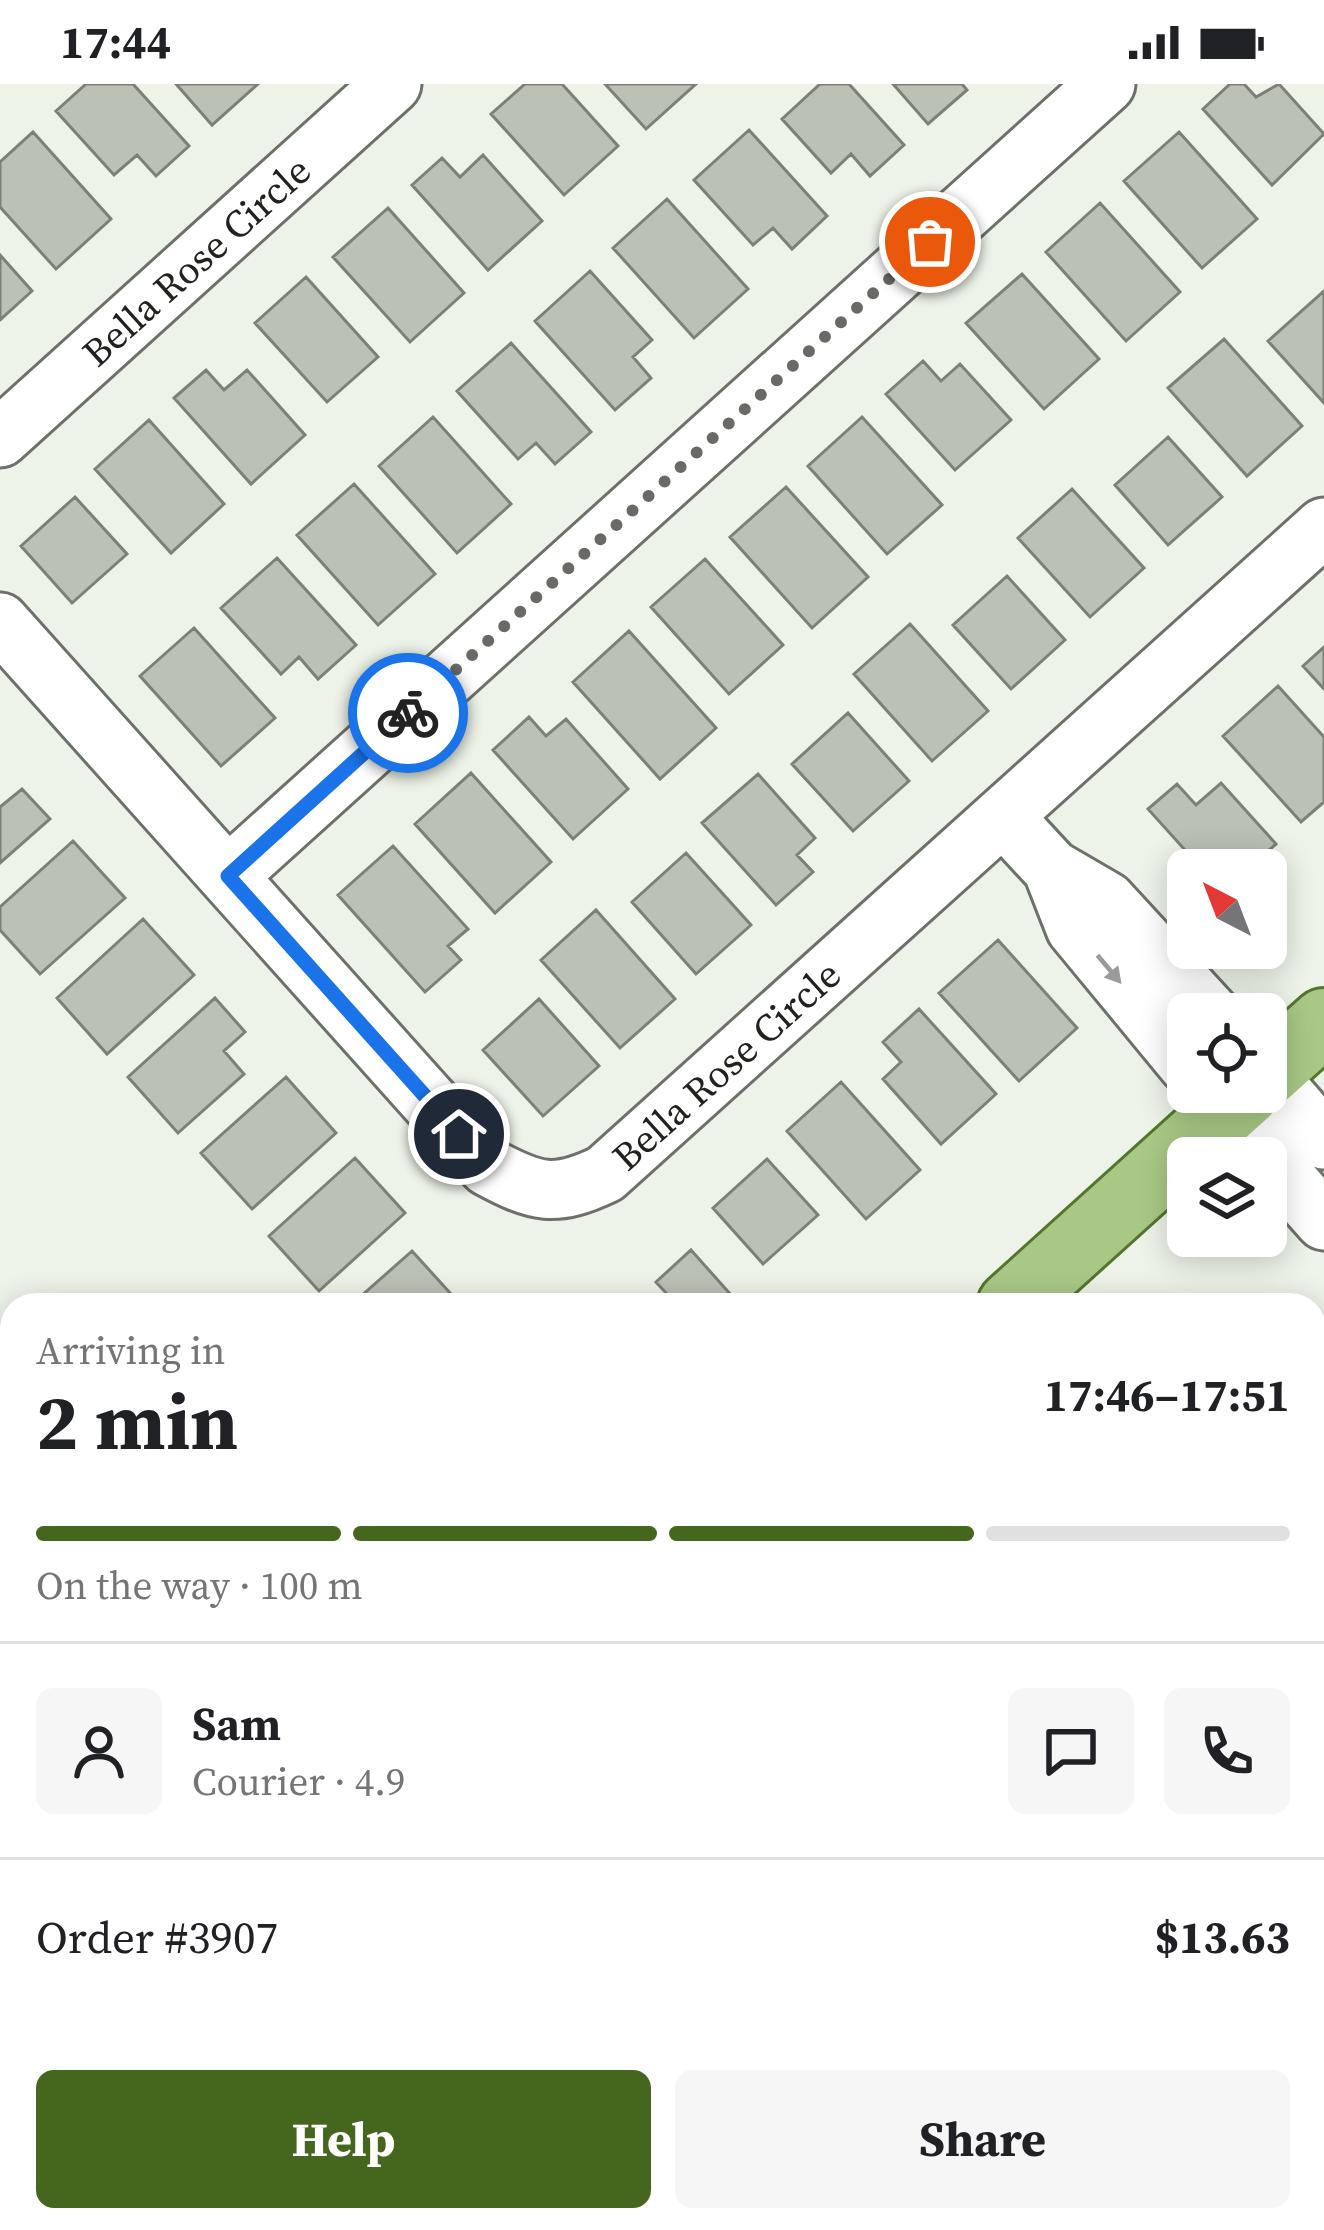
<!DOCTYPE html>
<html lang="en">
<head>
<meta charset="utf-8">
<style>
  :root { --surface:#fff; --page:#f6f6f6; --text:#202124; --muted:#757577; --line:#e0e0e0; --accent:#44661d }
  body { margin:0; font-family:"Source Serif 4",serif; background:var(--page); color:var(--text); height:100vh; display:flex; flex-direction:column; font-size:45px; white-space:nowrap }
  * { box-sizing:border-box; margin:0 }
  p { font-size:39px; color:var(--muted) }
  .icon { flex:none; width:66px; height:66px; fill:none; stroke:currentColor; stroke-width:2; stroke-linecap:round; stroke-linejoin:round }
  .map { position:relative; flex:1; overflow:hidden }
  .drawer { position:absolute; left:0px; top:1209px; width:1326px; height:939px; display:flex; flex-direction:column; background:var(--surface); border-radius:36px 36px 0 0; box-shadow:0 6px 30px #0003 }
  .drawer>* { flex:none }
  .needle { width:78px; rotate:318deg }
  .tools { position:absolute; left:1167px; top:765px; display:grid; gap:24px }
  .tools a { display:grid; place-items:center; width:120px; height:120px; border-radius:18px; background:var(--surface); box-shadow:0 6px 30px #0003; font-size:60px }
  .pin { position:absolute; display:grid; place-items:center; width:102px; height:102px; color:#fff; margin:-51px; border:6px solid #fff; border-radius:50%; box-shadow:0 3px 12px #0007 }
  .courier { position:absolute; display:grid; place-items:center; width:120px; height:120px; margin:-60px; border:9px solid #1a73e8; border-radius:50%; background:#fff; color:#222; box-shadow:0 3px 15px #0007 }
  .head em { font-style:normal; font-weight:700 }
  .head div { display:flex; flex-direction:column-reverse }
  .head { display:flex; align-items:center; justify-content:space-between; height:204px; padding:0 36px }
  h1 { font-size:78px; font-weight:700; line-height:90px }
  .bar { display:grid; grid-template-columns:repeat(4,1fr); gap:18px 12px; align-content:center; height:144px; padding:0 36px }
  .bar i { height:15px; border-radius:9px; background:var(--line) }
  .bar .selected { background:var(--accent) }
  .bar p { grid-column:span 4 }
  .line { display:flex; align-items:center; gap:30px; padding:0 36px; border-top:3px solid var(--line) }
  .line div { flex:1 }
  .round { display:grid; place-items:center; flex:none; width:126px; height:126px; border-radius:18px; background:var(--page) }
  .cta { display:flex; gap:24px; margin-top:auto; padding:24px 36px }
  .cta a { flex:1; height:138px; border-radius:18px; background:var(--accent); color:#fff; font-size:48px; font-weight:700; line-height:138px; text-align:center }
  .cta a+a { background:var(--page); color:var(--text) }
  .status { display:flex; justify-content:space-between; align-items:center; height:84px; padding:0 60px; background:var(--surface); direction:ltr }
  .status svg { height:33px; fill:currentColor }
  .map>svg:first-child { display:block }
  .water { fill:#84ab61 }
  .building { fill:#bbc1b7; stroke:#7b8177; stroke-width:3 }
  .lines { fill:none; stroke-linecap:round; stroke-linejoin:round }
  .minor-casing { stroke:#6c7269; stroke-width:63 }
  .major-casing { stroke:#53762e; stroke-width:72 }
  .minor { stroke:#fff; stroke-width:57 }
  .major { stroke:#a9c886; stroke-width:66 }
  .oneway { fill:#9b9c9a }
  .done { stroke:#686b65; stroke-width:12; stroke-dasharray:0 21.6 }
  .route { stroke:#1a73e8; stroke-width:15 }
  .labels { text-anchor:middle; stroke-width:10; stroke-linejoin:round; paint-order:stroke }
  .street-label { font-size:39px; fill:#20221e; stroke:#fff }
</style>
</head>
<body>
<div class="status"><b>17:44</b><svg viewBox="0 0 49 12"><path d="M0 12V9h3v3zM5 12V6h3v6zM10 12V3h3v9zM15 12V0h3v12zM26 1h20v11H26zM47 4h2v5h-2z"/></svg></div>
<div class="map">
<svg width="1324" height="2146" viewBox="0 0 1324 2146">
  <rect width="100%" height="100%" fill="#edf3e8"/>
  <path class="water" d="M 1314,1264 L 1324,1271 L 1324,1555 L 1314,1545 Z"/>
  <path class="building" d="M 86,0 L 133,0 L 189,62 L 156,92 L 137,71 L 114,91 L 56,27 Z
    M 176,0 L 258,0 L 212,41 Z
    M 525,0 L 562,0 L 618,62 L 564,111 L 491,30 Z
    M 605,0 L 696,0 L 646,45 Z
    M 820,0 L 849,0 L 904,61 L 870,92 L 851,70 L 831,89 L 782,35 Z
    M 893,0 L 962,0 L 967,6 L 928,40 Z
    M 1230,0 L 1244,0 L 1256,13 L 1279,0 L 1324,50 L 1272,101 L 1203,25 Z
    M 749,46 L 827,132 L 792,165 L 773,144 L 753,161 L 694,96 Z
    M 33,48 L 111,135 L 56,185 L 0,123 L 0,78 Z
    M 1179,48 L 1257,135 L 1202,184 L 1124,97 Z
    M 483,71 L 542,137 L 488,186 L 412,101 L 442,74 L 460,93 Z
    M 667,115 L 748,205 L 694,254 L 613,164 Z
    M 1100,119 L 1180,208 L 1126,257 L 1046,168 Z
    M 388,124 L 464,209 L 410,258 L 333,173 Z
    M 0,171 L 32,207 L 0,236 Z
    M 590,187 L 652,256 L 633,273 L 651,294 L 615,326 L 535,237 Z
    M 1022,190 L 1099,275 L 1044,325 L 966,239 Z
    M 306,193 L 378,273 L 327,318 L 255,239 Z
    M 1324,207 L 1324,319 L 1268,257 Z
    M 1224,255 L 1302,342 L 1247,392 L 1168,304 Z
    M 511,259 L 591,348 L 555,380 L 536,359 L 518,375 L 457,307 Z
    M 923,277 L 941,297 L 960,280 L 1011,336 L 955,386 L 886,310 Z
    M 206,286 L 224,306 L 247,286 L 305,351 L 251,400 L 174,314 Z
    M 433,333 L 511,420 L 457,469 L 379,382 Z
    M 862,333 L 942,421 L 887,470 L 808,382 Z
    M 149,336 L 224,420 L 171,469 L 95,385 Z
    M 1168,353 L 1222,413 L 1168,461 L 1115,401 Z
    M 354,400 L 435,490 L 378,541 L 297,451 Z
    M 786,403 L 868,493 L 812,544 L 730,453 Z
    M 1072,405 L 1144,484 L 1090,533 L 1018,454 Z
    M 75,413 L 127,470 L 72,519 L 21,462 Z
    M 277,474 L 356,561 L 318,595 L 299,573 L 281,590 L 221,524 Z
    M 705,475 L 783,561 L 729,610 L 651,523 Z
    M 1007,492 L 1065,556 L 1011,605 L 953,541 Z
    M 910,540 L 988,627 L 932,677 L 854,590 Z
    M 194,544 L 275,634 L 221,682 L 140,592 Z
    M 629,547 L 716,644 L 660,695 L 573,598 Z
    M 1324,563 L 1324,605 L 1303,582 Z
    M 1278,602 L 1324,653 L 1324,718 L 1301,738 L 1223,652 Z
    M 848,629 L 909,697 L 853,747 L 792,680 Z
    M 529,633 L 546,652 L 566,635 L 628,705 L 573,755 L 493,666 Z
    M 471,689 L 551,778 L 495,829 L 415,740 Z
    M 758,690 L 815,754 L 797,771 L 813,788 L 776,821 L 702,739 Z
    M 1221,699 L 1276,760 L 1246,786 L 1203,786 L 1148,725 L 1177,700 L 1196,721 Z
    M 22,705 L 50,735 L 0,779 L 0,723 Z
    M 73,757 L 125,814 L 40,890 L 0,846 L 0,823 Z
    M 393,762 L 468,845 L 448,862 L 461,876 L 425,908 L 338,811 Z
    M 686,769 L 751,841 L 696,890 L 632,818 Z
    M 596,826 L 675,915 L 620,964 L 541,876 Z
    M 143,835 L 194,891 L 107,970 L 57,914 Z
    M 998,856 L 1077,944 L 1019,997 L 939,909 Z
    M 215,914 L 245,948 L 224,967 L 244,990 L 178,1049 L 128,993 Z
    M 539,915 L 599,982 L 543,1032 L 483,966 Z
    M 919,925 L 996,1010 L 941,1060 L 883,995 L 901,978 L 883,958 Z
    M 286,993 L 336,1049 L 252,1125 L 201,1069 Z
    M 841,998 L 920,1086 L 866,1135 L 787,1047 Z
    M 355,1074 L 405,1129 L 319,1207 L 269,1152 Z
    M 767,1075 L 818,1131 L 763,1180 L 713,1124 Z
    M 691,1166 L 740,1221 L 677,1221 L 656,1198 Z
    M 412,1167 L 461,1221 L 351,1221 Z
    M 0,1574 L 12,1588 L 12,1734 L 0,1720 Z
    M 1320,1714 L 1324,1719 L 1324,1811 L 1314,1820 L 1314,1719 Z
    M 1324,1861 L 1324,1903 L 1314,1892 L 1314,1870 Z
    M 1186,2136 L 1293,2136 L 1282,2146 L 1195,2146 Z"/>
  <g class="lines">
    <defs>
      <path id="minor" d="M 0,354 L 392,0
        M 0,538 L 488,1083 C 536,1109 555,1114 605,1090 L 1324,443
        M 1003,732 L 1052,785 L 1107,817 L 1211,930
        M 1052,785 L 1075,844 L 1188,981
        M 228,792 L 1106,0
        M 1266,989 L 1324,1056
        M 1210,1008 L 1324,1137
        M 1314,2002 L 1324,2013
        M 1032,2136 L 1041,2146"/>
      <path id="major" d="M 1266,990 L 1324,938
        M 1011,1221 L 1247,1008
        M 0,2140 L 12,2129"/>
    </defs>
    <use href="#minor" class="minor-casing"/>
    <use href="#major" class="major-casing"/>
    <use href="#minor" class="minor"/>
    <use href="#major" class="major"/>
  </g>
  <defs><path id="oneway-solid" d="M-6-.8H1V-3.2L6.5 0L1 3.2V.8H-6Z" transform="scale(3)"/></defs>
  <use class="oneway" href="#oneway-solid" transform="translate(1109 885) rotate(50)"/>
  <g class="lines">
    <path class="done" d="M 408,629 L 930,158"/>
    <path class="route" d="M 408,629 L 228,792 L 459,1050"/>
  </g>
  <g class="labels">
    <g class="street-label">
      <text transform="translate(196 177) rotate(-42)" y="14">Bella Rose Circle</text>
      <text transform="translate(726 981) rotate(-42)" y="14">Bella Rose Circle</text>
    </g>
  </g>
</svg>
<div class="tools">
<a><svg class="needle" viewBox="-14 -14 28 28"><path d="M0-13l5 13h-10z" fill="#e53935"/><path d="M0 13l5-13h-10z" fill="#757577"/></svg></a>
<a><svg class="icon" aria-label="locate" viewBox="0 0 24 24"><circle cx="12" cy="12" r="6"/><path d="M12 2v4M12 18v4M2 12h4M18 12h4"/></svg></a>
<a><svg class="icon" aria-label="layers" viewBox="0 0 24 24"><path d="M12 4l9 5-9 5-9-5zM3 14l9 5 9-5"/></svg></a>
</div>
<div class="pin" style="left:930px;top:158px;background:#ea580c"><svg class="icon" aria-label="bag" viewBox="0 0 24 24"><path d="M5 8h14l-1 12H6zM9 8a3 3 0 0 1 6 0"/></svg></div>
<div class="pin" style="left:459px;top:1050px;background:#1f2937"><svg class="icon" aria-label="home" viewBox="0 0 24 24"><path d="M3 11l9-7 9 7M6 9v11h12V9"/></svg></div>
<div class="courier" style="left:408px;top:629px"><svg class="icon" aria-label="bike" viewBox="0 0 24 24"><circle cx="6" cy="16" r="4"/><circle cx="18" cy="16" r="4"/><path d="M6 16l4-8h5l3 8M10 8l3 8H6M13 5h3"/></svg></div>
<section class="drawer">
<div class="head"><div><h1>2 min</h1><p>Arriving in</p></div><em>17:46–17:51</em></div>
<div class="bar"><i class="selected"></i><i class="selected"></i><i class="selected"></i><i></i><p>On the way · 100 m</p></div>
<div class="line" style="height:216px"><a class="round"><svg class="icon" aria-label="person" viewBox="0 0 24 24"><circle cx="12" cy="8" r="4"/><path d="M4 21q1-7 8-7t8 7"/></svg></a><div><b>Sam</b><p>Courier · 4.9</p></div><a class="round"><svg class="icon" aria-label="chat" viewBox="0 0 24 24"><path d="M4 5h16v11H9l-5 4z"/></svg></a><a class="round"><svg class="icon" aria-label="phone" viewBox="0 0 24 24"><path d="M5 4h4l2 5-3 2q2 4 5 5l2-3 5 2v4C11 20 4 13 5 4z"/></svg></a></div>
<div class="line" style="height:156px"><div>Order #3907</div><b>$13.63</b></div>
<div class="cta"><a>Help</a><a>Share</a></div>
</section>
</div>
</body>
</html>
